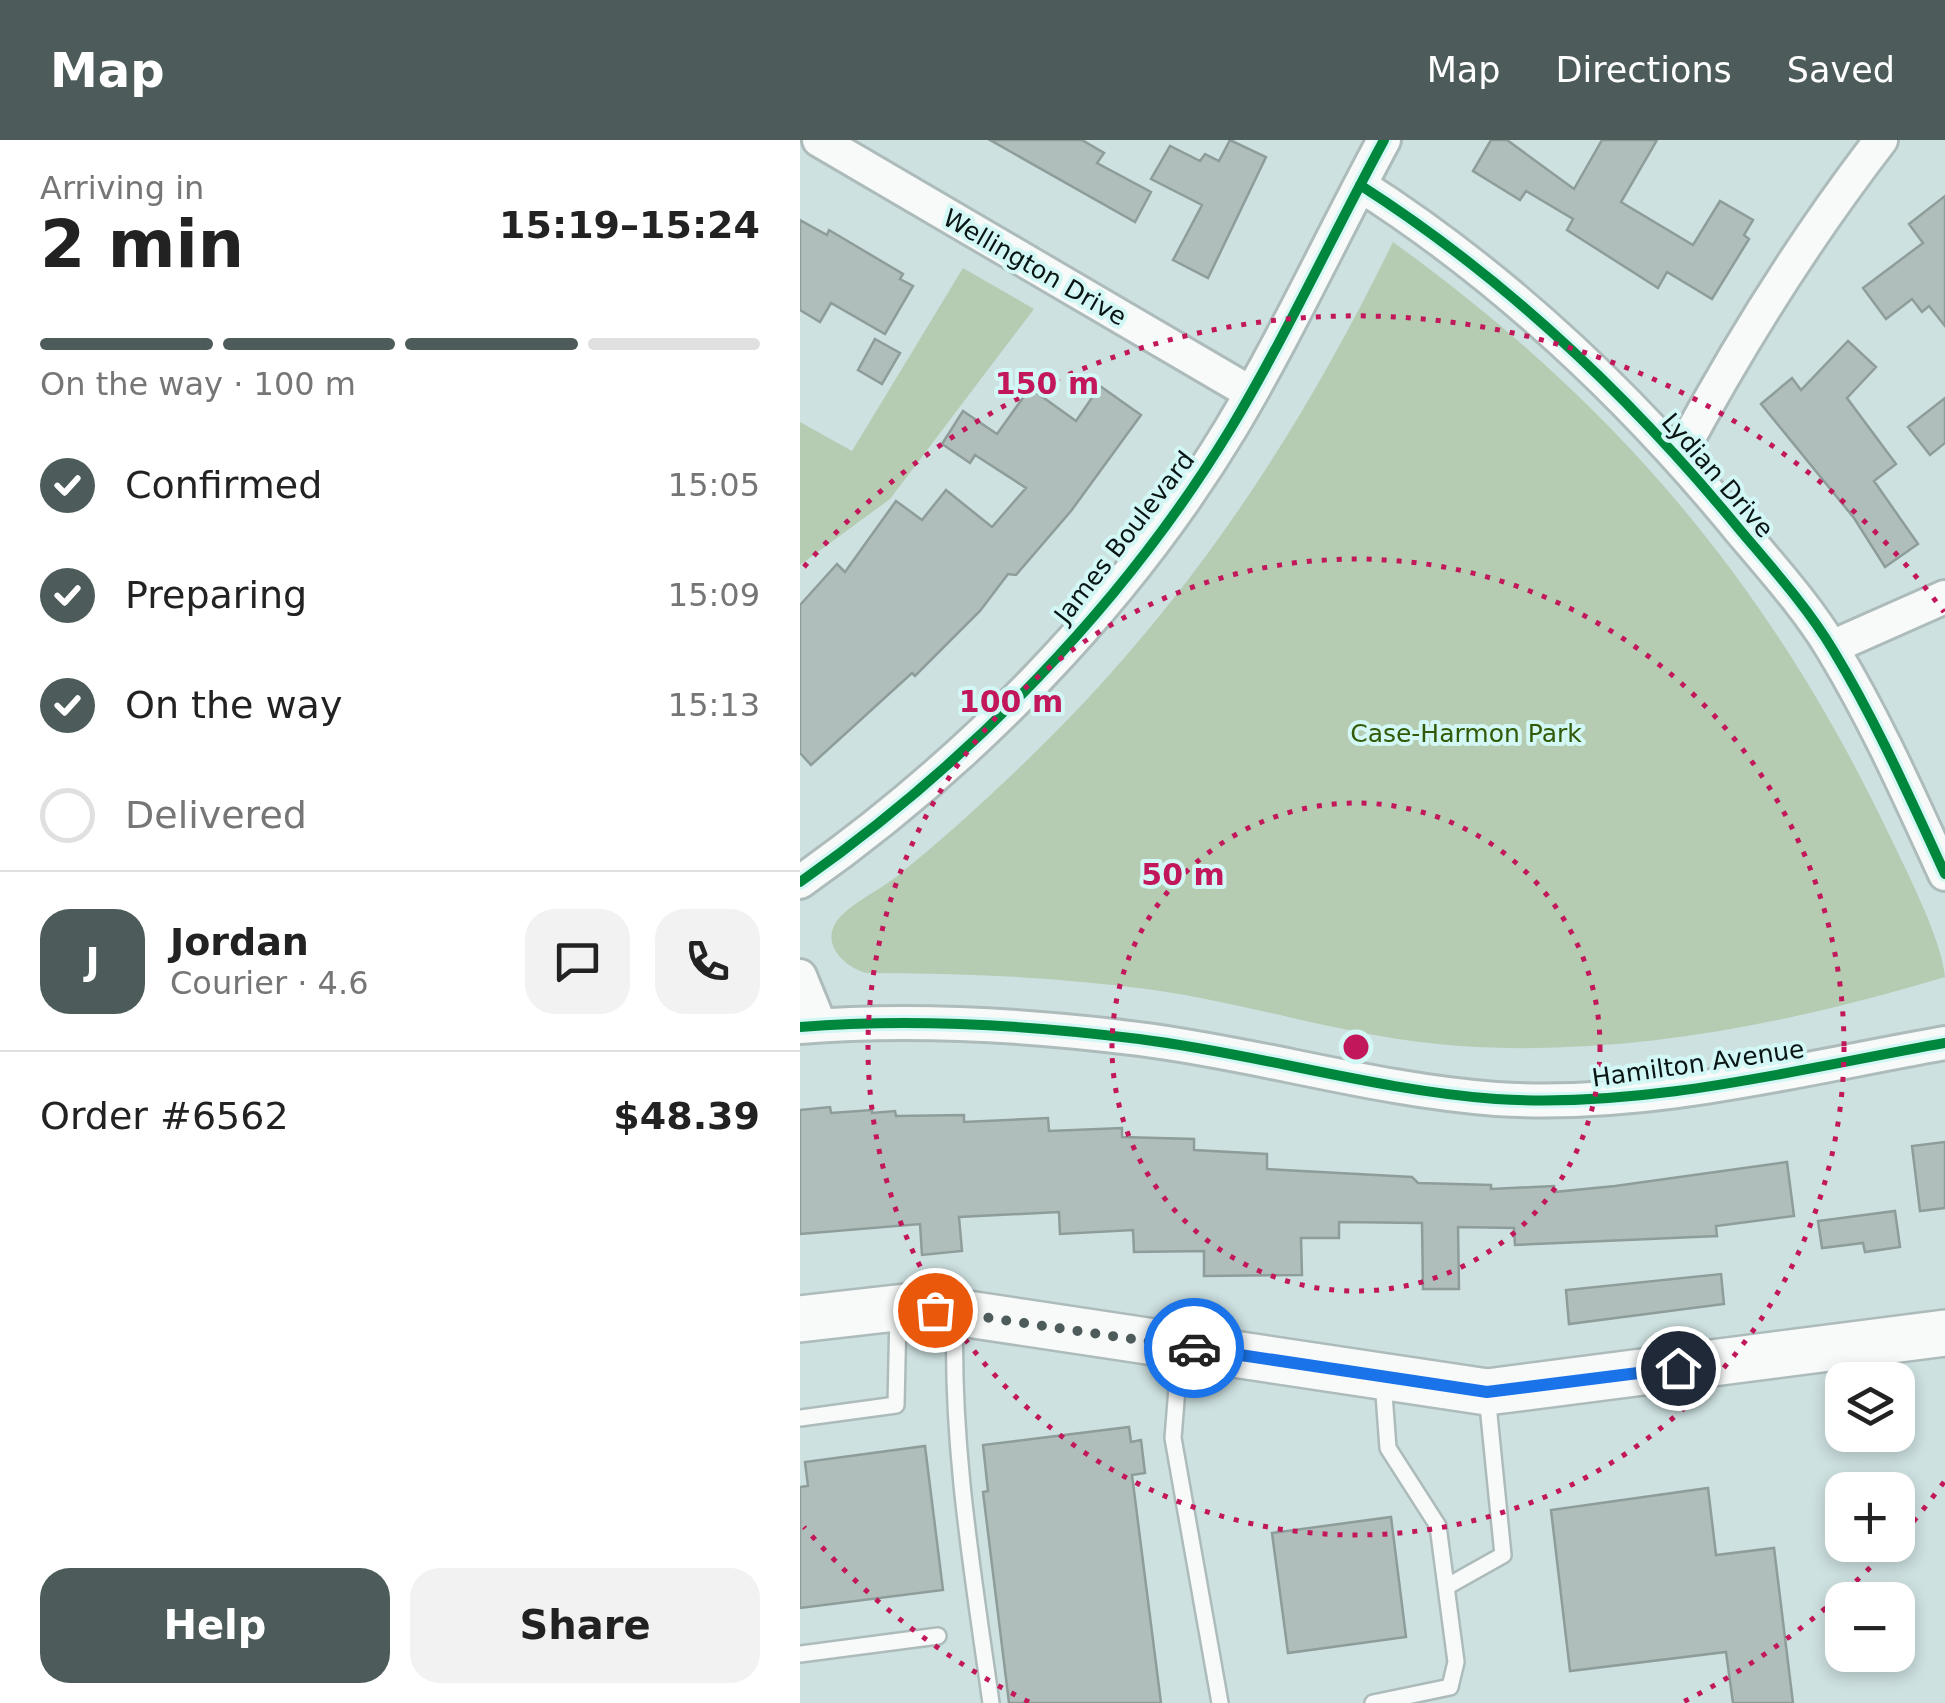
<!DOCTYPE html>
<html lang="en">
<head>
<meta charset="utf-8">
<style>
  :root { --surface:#fff; --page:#f2f2f2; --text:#222; --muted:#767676; --line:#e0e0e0; --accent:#4d5c5b }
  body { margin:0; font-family:"DejaVu Sans",sans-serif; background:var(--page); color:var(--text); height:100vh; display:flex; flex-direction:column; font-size:38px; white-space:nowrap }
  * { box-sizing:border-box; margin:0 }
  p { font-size:32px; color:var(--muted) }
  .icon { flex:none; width:55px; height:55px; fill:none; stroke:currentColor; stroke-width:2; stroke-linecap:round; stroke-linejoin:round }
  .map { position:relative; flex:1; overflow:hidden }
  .side { display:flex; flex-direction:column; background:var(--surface); width:800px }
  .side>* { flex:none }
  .controls { position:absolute; left:1025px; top:1222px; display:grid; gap:20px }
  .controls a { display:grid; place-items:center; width:90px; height:90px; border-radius:20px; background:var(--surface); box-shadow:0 5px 15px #0003; font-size:50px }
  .pin { position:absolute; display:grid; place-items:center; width:85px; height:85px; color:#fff; margin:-42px; border:5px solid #fff; border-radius:50%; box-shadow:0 2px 10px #0007 }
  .courier { position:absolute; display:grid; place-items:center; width:100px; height:100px; margin:-50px; border:8px solid #1a73e8; border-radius:50%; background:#fff; color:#222; box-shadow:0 2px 12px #0007 }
  .headline em { font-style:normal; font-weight:800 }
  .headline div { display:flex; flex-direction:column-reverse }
  .headline { display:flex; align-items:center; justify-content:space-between; height:170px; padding:0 40px }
  h1 { font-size:65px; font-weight:800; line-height:75px }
  .bar { display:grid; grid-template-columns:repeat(4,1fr); gap:15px 10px; align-content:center; height:120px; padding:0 40px }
  .bar i { height:12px; border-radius:8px; background:var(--line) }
  .bar .current { background:var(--accent) }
  .bar p { grid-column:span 4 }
  .line { display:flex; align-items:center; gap:25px; padding:0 40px; border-top:2px solid var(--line) }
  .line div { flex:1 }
  .round { display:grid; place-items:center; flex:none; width:105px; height:105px; border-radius:30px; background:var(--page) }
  ol { padding:0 40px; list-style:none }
  li { display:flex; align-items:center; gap:30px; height:110px }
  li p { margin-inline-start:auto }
  li .icon { padding:10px; border-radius:50%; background:var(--accent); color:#fff; stroke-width:4 }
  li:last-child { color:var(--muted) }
  li i { width:55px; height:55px; border:5px solid var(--line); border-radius:50% }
  .action { display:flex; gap:20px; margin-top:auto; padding:20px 40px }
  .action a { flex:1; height:115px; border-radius:30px; background:var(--accent); color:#fff; font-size:40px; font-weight:800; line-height:115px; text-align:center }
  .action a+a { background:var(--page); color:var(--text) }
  header { display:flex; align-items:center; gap:60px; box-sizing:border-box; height:140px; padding:0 50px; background:var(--accent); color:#fff }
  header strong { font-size:48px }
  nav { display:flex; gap:55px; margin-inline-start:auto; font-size:35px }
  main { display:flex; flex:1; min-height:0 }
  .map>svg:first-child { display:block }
  .green { fill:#b5ccb3 }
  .building { fill:#b0bebb; stroke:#8e9d9a; stroke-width:2.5 }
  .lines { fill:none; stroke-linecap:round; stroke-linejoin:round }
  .lane-casing { stroke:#adbcbb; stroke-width:20 }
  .street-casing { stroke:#adbcbb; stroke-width:38 }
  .secondary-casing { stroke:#adbcbb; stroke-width:50 }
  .lane { stroke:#f8fafa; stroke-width:15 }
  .street { stroke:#f8fafa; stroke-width:32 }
  .secondary { stroke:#f8fafa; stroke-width:45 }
  .cycleway-casing { stroke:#d2f7f4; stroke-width:16 }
  .cycleway { stroke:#00873e; stroke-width:10 }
  .done { stroke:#4d5c5b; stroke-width:10; stroke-dasharray:0 18 }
  .route { stroke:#1a73e8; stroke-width:12 }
  .ring { fill:none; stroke:#c2185b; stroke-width:5; stroke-dasharray:5 10 }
  .labels { text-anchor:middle; stroke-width:8; stroke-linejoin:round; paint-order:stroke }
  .street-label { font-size:25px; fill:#081514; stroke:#d2f7f4 }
  .park-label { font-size:25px; fill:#325906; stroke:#d2f7f4 }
  .centre { fill:#c2185b; stroke:#d2f7f4; stroke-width:5 }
  .ring-label { font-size:30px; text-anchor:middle; font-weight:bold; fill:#c2185b; stroke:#d2f7f4; stroke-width:8; stroke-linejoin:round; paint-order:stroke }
</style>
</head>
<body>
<header>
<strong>Map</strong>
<nav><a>Map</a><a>Directions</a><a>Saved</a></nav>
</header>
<main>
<section class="side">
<div class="headline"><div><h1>2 min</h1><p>Arriving in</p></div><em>15:19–15:24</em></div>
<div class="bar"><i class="current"></i><i class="current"></i><i class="current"></i><i></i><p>On the way · 100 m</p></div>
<ol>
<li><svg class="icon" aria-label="check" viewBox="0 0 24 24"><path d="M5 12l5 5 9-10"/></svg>Confirmed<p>15:05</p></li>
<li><svg class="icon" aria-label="check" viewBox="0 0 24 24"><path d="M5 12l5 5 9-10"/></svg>Preparing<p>15:09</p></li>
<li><svg class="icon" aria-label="check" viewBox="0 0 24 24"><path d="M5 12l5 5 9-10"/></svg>On the way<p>15:13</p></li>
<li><i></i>Delivered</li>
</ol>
<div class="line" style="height:180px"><b class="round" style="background:var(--accent);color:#fff">J</b><div><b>Jordan</b><p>Courier · 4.6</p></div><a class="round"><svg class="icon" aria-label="chat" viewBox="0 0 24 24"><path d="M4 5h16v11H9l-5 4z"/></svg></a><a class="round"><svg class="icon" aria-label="phone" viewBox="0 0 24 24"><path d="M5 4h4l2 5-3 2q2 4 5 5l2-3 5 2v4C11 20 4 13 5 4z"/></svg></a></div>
<div class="line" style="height:130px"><div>Order #6562</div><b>$48.39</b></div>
<div class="action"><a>Help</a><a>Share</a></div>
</section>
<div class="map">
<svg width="1145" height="1563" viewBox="0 0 1145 1563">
  <rect width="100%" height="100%" fill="#cde1e0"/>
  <path class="green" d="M 593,102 C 812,260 965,439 1083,682 C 1101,720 1142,798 1145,837 C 989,884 824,917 660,906 C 556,899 456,865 354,850 C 258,837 163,833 66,833 C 43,826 18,802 40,777 C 54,762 79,750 96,737 C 139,702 181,665 221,626 C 381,474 497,299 593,102 Z
    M 163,128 L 234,169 L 90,359 L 0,425 L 0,282 L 52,311 Z"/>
  <path class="building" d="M 190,0 L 282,0 L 304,13 L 297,23 L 351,52 L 335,82 Z
    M 430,0 L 466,17 L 408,138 L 373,120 L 402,65 L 351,39 L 370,6 L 400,21 L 405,14 L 419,21 Z
    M 691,0 L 707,0 L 774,49 L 802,0 L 857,0 L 821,62 L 893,105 L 920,61 L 953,80 L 944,95 L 949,99 L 912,159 L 867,132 L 858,148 L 767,90 L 773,79 L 726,51 L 720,60 L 673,31 Z
    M 1145,56 L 1145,186 L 1129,166 L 1122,172 L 1112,159 L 1086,179 L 1063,148 L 1123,103 L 1109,84 Z
    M 0,80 L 27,95 L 29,90 L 103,134 L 100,139 L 113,146 L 85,194 L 31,163 L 20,182 L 0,170 Z
    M 75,199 L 100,213 L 82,244 L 58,230 Z
    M 1048,201 L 1076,227 L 1047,258 L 1096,324 L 1074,341 L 1118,404 L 1085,427 L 1054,378 L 961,264 L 992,238 L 1001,250 Z
    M 300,246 L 341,275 L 271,371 L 216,435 L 208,434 L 180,471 L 115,536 L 112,533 L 11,625 L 0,613 L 0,465 L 37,424 L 45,432 L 96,361 L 122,380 L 146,350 L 192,387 L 226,348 L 175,315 L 170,323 L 142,304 L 163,271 L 197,294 L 230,248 L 276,281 Z
    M 1145,258 L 1145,303 L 1130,315 L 1108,287 Z
    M 30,967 L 31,973 L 72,970 L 72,973 L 95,971 L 96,976 L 164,975 L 164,982 L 248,978 L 249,991 L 322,988 L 322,997 L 394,999 L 394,1010 L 467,1014 L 467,1029 L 612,1037 L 618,1043 L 691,1045 L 691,1049 L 754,1046 L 754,1052 L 815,1046 L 987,1022 L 994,1076 L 916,1086 L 917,1096 L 715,1105 L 714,1088 L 658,1087 L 659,1149 L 623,1149 L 622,1083 L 539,1082 L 539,1098 L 501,1098 L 502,1135 L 404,1136 L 404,1111 L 334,1112 L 333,1090 L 260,1094 L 259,1072 L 159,1077 L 162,1111 L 122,1115 L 120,1084 L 0,1094 L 0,970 Z
    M 1145,1002 L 1145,1068 L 1120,1071 L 1112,1006 Z
    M 1095,1071 L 1100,1107 L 1065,1112 L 1063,1103 L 1022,1108 L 1018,1081 Z
    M 921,1134 L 924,1164 L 769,1184 L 766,1150 Z
    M 329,1287 L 331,1302 L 341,1300 L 345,1333 L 332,1335 L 361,1563 L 209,1563 L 183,1352 L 188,1351 L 183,1305 Z
    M 125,1306 L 143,1450 L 0,1468 L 0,1347 L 8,1346 L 5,1322 Z
    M 908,1348 L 916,1415 L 974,1408 L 993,1563 L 933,1563 L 926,1512 L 770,1531 L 751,1370 Z
    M 591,1377 L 606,1497 L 488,1513 L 472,1393 Z"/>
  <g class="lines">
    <defs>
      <path id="lane" d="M 155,1177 C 151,1307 173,1434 191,1563
        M 380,1211 L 373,1298 L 420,1563
        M 0,1278 L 96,1265 L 98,1173
        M 646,1447 L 703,1415 L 687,1255
        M 0,1514 L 138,1496
        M 573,1563 L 650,1547 L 656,1522 L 638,1386 L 588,1308 L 583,1241"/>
      <path id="street" d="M 19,0 L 451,253
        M 560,45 C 707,139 830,256 940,390 C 972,428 1008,468 1033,510 C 1076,581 1110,658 1145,734
        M 879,316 C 939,204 1004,100 1081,0
        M 1032,507 L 1145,457
        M 0,742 C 169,623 324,465 431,288 C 487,194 532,96 584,0
        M 0,836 L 20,885
        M 0,887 C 111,878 228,885 339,899 C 459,914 575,950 696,959 C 846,969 998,929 1145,903"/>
      <path id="secondary" d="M 0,1179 L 114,1166 L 687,1252 L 1145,1193"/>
    </defs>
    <use href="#lane" class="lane-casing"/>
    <use href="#street" class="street-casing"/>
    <use href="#secondary" class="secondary-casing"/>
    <use href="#lane" class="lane"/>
    <use href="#street" class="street"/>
    <use href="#secondary" class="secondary"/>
    <defs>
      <path id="cycleway" d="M 560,45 C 707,139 830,256 940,390 C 972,428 1008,468 1033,510 C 1076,581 1110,658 1145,734
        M 0,742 C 169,623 324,465 431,288 C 487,194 532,96 584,0
        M 0,887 C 111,878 228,885 339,899 C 459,914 575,950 696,959 C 846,969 998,929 1145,903"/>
    </defs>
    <use href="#cycleway" class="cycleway-casing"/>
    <use href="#cycleway" class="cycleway"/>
  </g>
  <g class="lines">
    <path class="done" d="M 135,1170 L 394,1208"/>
    <path class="route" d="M 394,1208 L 687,1252 L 878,1228"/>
  </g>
  <g class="ring">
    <circle cx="556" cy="907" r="244"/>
    <circle cx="556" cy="907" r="488"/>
    <path d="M1144 1342A732 732 0 0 1 1100 1397M1091 1406A732 732 0 0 1 883 1562M229 1562A732 732 0 0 1 4 1387M4 427A732 732 0 0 1 1144 472"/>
  </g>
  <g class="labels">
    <g class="street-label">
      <text transform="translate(235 127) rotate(30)" y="9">Wellington Drive</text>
      <text transform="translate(918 335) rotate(49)" y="9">Lydian Drive</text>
      <text transform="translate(324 397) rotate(-52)" y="9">James Boulevard</text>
      <text transform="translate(898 923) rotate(-8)" y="9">Hamilton Avenue</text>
    </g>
    <g class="park-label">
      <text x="666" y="602">Case-Harmon Park</text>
    </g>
  </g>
  <circle cx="556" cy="907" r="15" class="centre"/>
  <g class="ring-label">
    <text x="247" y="254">150 m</text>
    <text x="211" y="572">100 m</text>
    <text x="383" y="745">50 m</text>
  </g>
</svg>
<div class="controls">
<a><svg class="icon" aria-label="layers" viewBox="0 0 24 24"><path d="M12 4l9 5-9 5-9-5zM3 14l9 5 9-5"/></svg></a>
<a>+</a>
<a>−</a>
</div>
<div class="pin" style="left:135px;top:1170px;background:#ea580c"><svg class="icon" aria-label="bag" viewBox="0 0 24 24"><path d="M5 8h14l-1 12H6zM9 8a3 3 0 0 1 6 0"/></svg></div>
<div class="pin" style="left:878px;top:1228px;background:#1f2937"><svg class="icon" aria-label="home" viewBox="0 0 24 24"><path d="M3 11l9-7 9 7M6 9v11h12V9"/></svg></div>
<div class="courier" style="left:394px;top:1208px"><svg class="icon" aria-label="car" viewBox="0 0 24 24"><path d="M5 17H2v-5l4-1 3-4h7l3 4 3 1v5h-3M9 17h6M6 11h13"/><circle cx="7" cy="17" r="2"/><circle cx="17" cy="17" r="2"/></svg></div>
</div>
</main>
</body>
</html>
